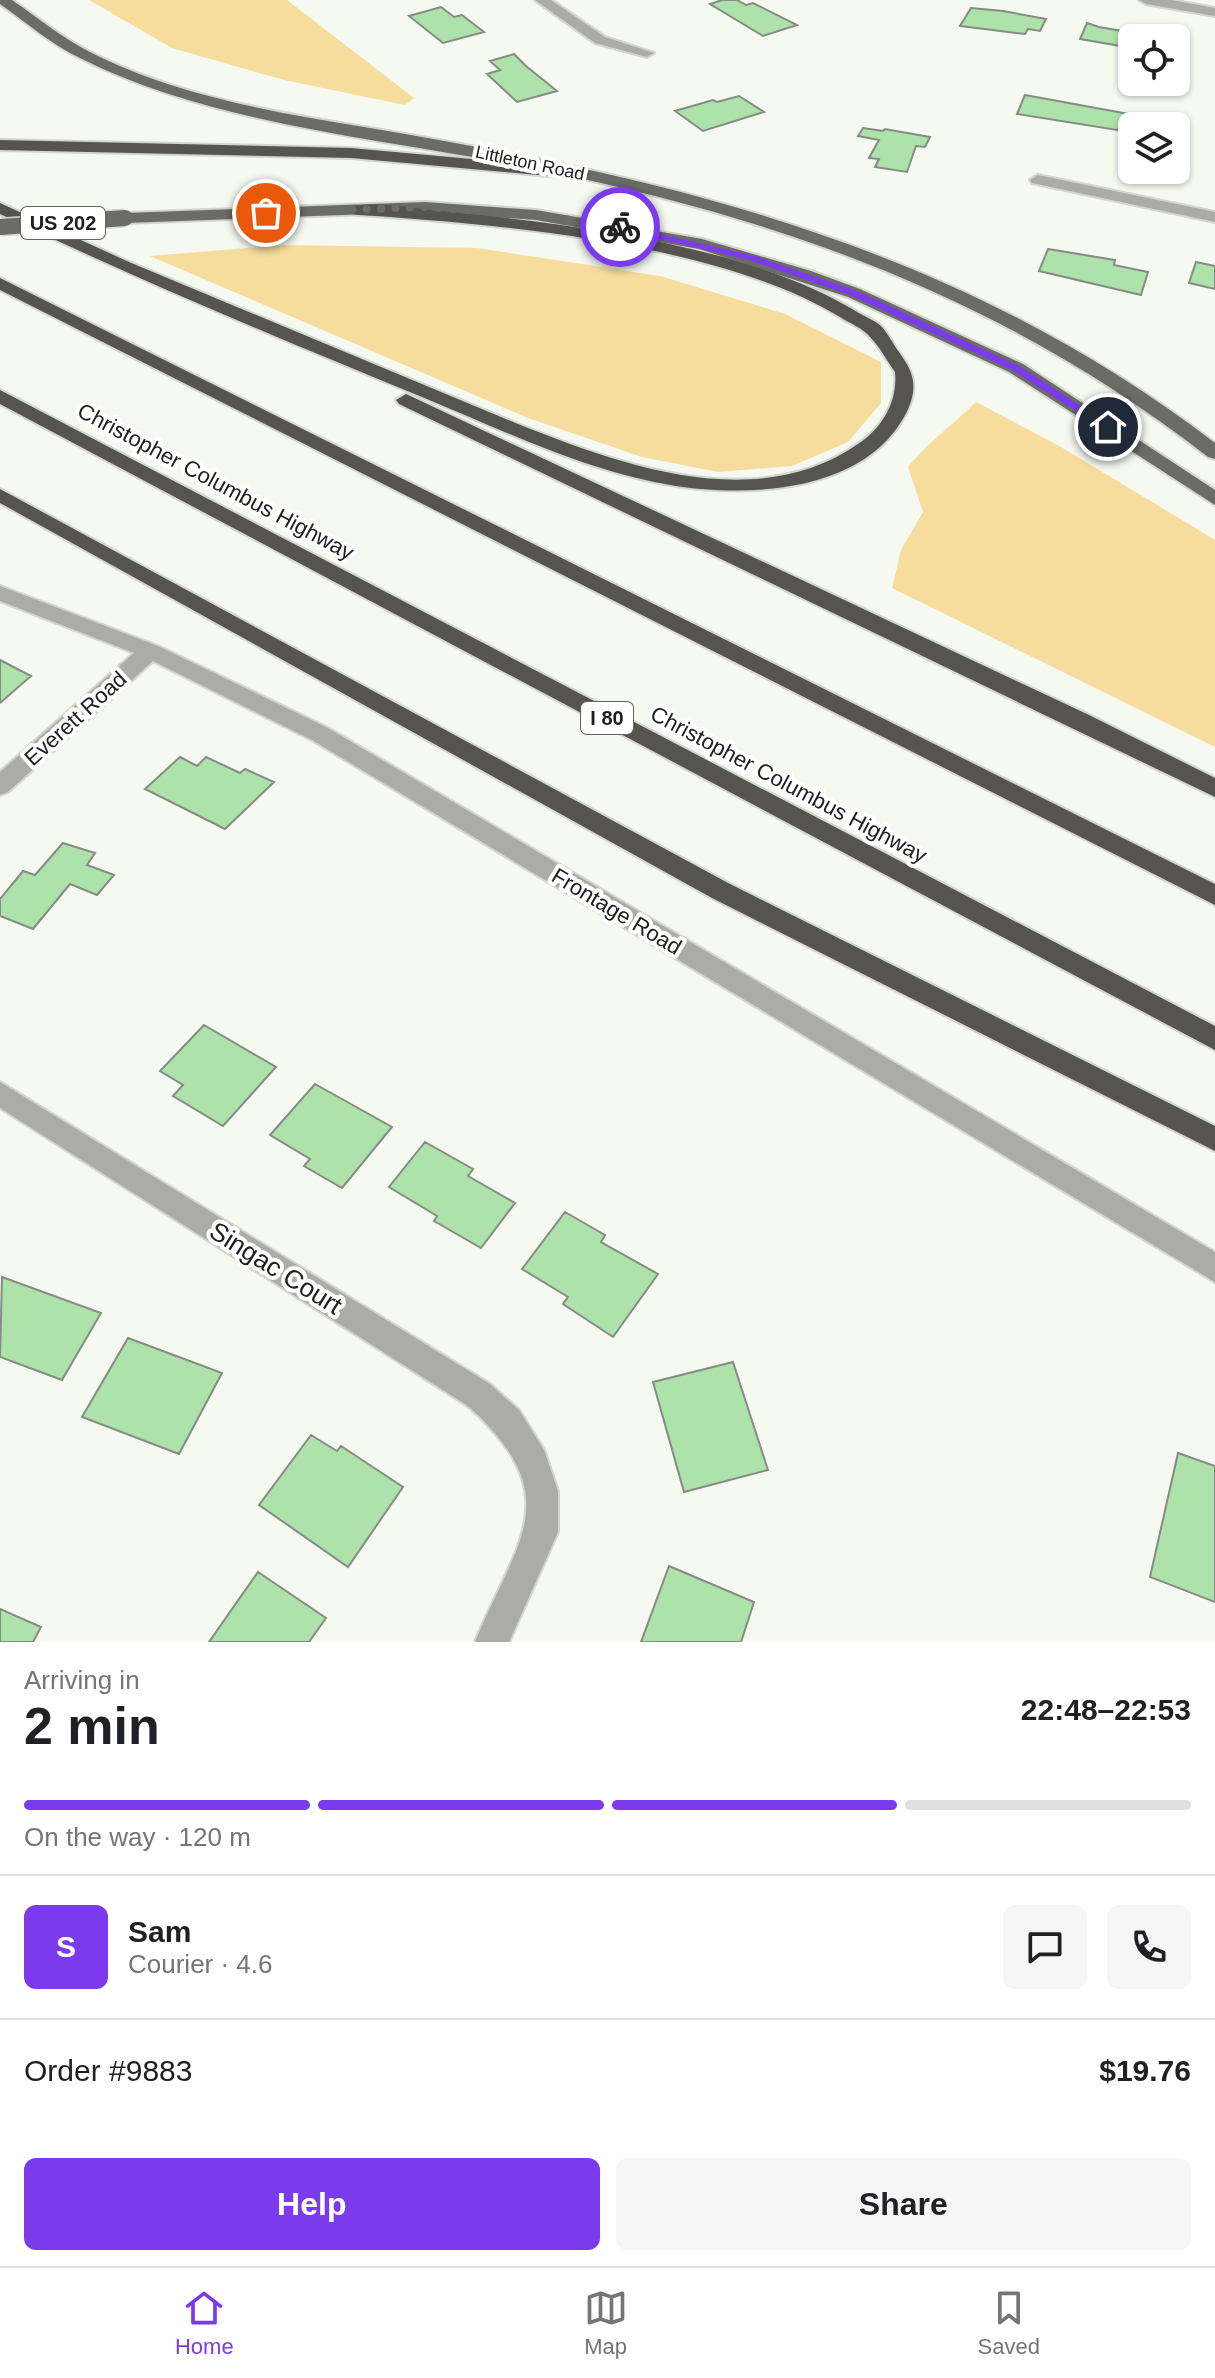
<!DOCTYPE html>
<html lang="en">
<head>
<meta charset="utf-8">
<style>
  :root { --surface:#fff; --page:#f6f6f6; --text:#202124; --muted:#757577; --line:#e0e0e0; --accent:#7c3aed }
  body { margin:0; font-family:Helvetica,sans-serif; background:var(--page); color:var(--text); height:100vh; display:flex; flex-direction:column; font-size:30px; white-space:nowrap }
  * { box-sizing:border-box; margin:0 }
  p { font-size:26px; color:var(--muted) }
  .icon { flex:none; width:44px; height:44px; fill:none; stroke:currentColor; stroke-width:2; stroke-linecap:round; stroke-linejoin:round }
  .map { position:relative; height:1642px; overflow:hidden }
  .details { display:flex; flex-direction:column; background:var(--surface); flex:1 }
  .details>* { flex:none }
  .tools { position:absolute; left:1118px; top:24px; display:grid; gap:16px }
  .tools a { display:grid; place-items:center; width:72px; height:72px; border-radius:12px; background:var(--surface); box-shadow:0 2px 6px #0004; font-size:40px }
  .pin { position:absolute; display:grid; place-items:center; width:68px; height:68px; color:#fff; margin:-34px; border:4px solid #fff; border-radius:50%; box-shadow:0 2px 8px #0007 }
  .courier { position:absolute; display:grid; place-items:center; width:80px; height:80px; margin:-40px; border:6px solid #7c3aed; border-radius:50%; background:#fff; color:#222; box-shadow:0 2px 10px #0007 }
  .headline em { font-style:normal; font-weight:700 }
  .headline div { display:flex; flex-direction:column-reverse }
  .headline { display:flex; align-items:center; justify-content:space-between; height:136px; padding:0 24px }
  h1 { font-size:52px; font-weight:700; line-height:60px }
  .bar { display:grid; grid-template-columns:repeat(4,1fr); gap:12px 8px; align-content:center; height:96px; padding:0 24px }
  .bar i { height:10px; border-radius:6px; background:var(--line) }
  .bar .on { background:var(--accent) }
  .bar p { grid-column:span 4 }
  .line { display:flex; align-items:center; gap:20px; padding:0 24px; border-top:2px solid var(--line) }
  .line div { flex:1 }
  .round { display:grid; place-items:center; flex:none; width:84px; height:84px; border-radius:12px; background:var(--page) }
  .cta { display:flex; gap:16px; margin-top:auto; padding:16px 24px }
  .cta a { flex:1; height:92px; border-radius:12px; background:var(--accent); color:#fff; font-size:32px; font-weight:700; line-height:92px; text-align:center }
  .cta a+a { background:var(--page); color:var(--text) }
  .dock { display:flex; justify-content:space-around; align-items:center; height:112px; border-top:2px solid var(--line); background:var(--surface); font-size:22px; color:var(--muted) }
  .dock a { display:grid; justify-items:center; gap:4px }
  .dock .on { color:var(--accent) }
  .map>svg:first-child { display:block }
  .green { fill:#f6dd9d }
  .building { fill:#ade2aa; stroke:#858b85; stroke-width:2 }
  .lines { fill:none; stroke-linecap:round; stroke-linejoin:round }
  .minor-casing { stroke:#d3d6ce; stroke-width:4 }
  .primary-casing { stroke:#d3d6ce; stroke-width:4 }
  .motorway-casing { stroke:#d3d6ce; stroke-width:4 }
  .minor { fill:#ababa7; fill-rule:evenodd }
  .primary { fill:#6b6c65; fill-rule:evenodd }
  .motorway { fill:#55554e; fill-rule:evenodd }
  .primary-bridge-casing { stroke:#d3d6ce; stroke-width:19; stroke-linecap:butt }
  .primary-bridge { stroke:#6b6c65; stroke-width:16 }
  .route { fill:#7c3aed }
  .done { stroke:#6b6d68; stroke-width:8; stroke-dasharray:0 14.4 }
  .labels { text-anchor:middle; stroke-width:8; stroke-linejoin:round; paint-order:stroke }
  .far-street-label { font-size:18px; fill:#20211e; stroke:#fff }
  .shield { fill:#fff; stroke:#636462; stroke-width:2 }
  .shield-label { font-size:20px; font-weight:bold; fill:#20211e }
  .street-label { font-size:22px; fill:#20211e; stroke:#fff }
  .near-street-label { font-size:26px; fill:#20211e; stroke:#fff }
</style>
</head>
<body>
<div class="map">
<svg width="1215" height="1642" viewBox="0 0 1215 1642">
  <rect width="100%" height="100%" fill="#f5f9f0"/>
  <path class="green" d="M 89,0 L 287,0 L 414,98 L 405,105 L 284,80 L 172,48 Z
    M 284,245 L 477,248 L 660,276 L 785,314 L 881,362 L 881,403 L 848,442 L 792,466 L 718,472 L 642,457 L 528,418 L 150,256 Z
    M 976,402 L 1061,447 L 1215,540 L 1215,747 L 892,588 L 901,550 L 923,512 L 908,467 C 928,442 953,425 976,402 Z"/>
  <path class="building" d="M 722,0 L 737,0 L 746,5 L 753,3 L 797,25 L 763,36 L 710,4 Z
    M 441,7 L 454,17 L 462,15 L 484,32 L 443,43 L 409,16 Z
    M 971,8 L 1003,11 L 1046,19 L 1040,31 L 1028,29 L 1025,34 L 960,26 Z
    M 1087,23 L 1099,27 L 1162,38 L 1132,38 L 1132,48 L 1080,39 Z
    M 514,54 L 526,66 L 557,91 L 517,102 L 487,74 L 500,70 L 490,61 Z
    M 1025,95 L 1129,114 L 1123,131 L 1017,114 Z
    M 739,96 L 764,112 L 703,131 L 675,111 L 713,100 L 717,102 Z
    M 863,128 L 883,131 L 885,129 L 930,137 L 925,147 L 916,146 L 907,172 L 875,167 L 879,159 L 869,158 L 879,140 L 858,136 Z
    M 1048,249 L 1115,260 L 1114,265 L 1148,272 L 1141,295 L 1039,271 Z
    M 1196,262 L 1215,266 L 1215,289 L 1189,283 Z
    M 0,660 L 31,676 L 0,703 Z
    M 180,757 L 197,766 L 206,757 L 240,773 L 245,769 L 274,782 L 225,829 L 145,789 Z
    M 63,843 L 95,853 L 87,865 L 114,875 L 97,895 L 70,884 L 33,929 L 0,916 L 0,899 L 23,871 L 35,875 Z
    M 204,1025 L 276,1067 L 223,1126 L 173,1096 L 183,1085 L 160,1071 Z
    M 315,1084 L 392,1127 L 342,1188 L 304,1166 L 310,1159 L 270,1135 Z
    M 425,1142 L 473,1169 L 468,1176 L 515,1203 L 481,1248 L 434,1221 L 437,1216 L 389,1187 Z
    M 565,1212 L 605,1235 L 601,1242 L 658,1274 L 613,1337 L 563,1304 L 568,1297 L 522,1269 Z
    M 2,1277 L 101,1313 L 62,1380 L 0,1357 Z
    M 128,1338 L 222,1373 L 179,1454 L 82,1417 Z
    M 733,1362 L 768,1470 L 684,1492 L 653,1382 Z
    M 311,1435 L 337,1451 L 341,1446 L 403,1487 L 348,1567 L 259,1505 Z
    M 1178,1453 L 1215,1466 L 1215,1602 L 1150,1577 Z
    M 669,1566 L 754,1602 L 741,1642 L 641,1642 Z
    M 258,1572 L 326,1618 L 309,1642 L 209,1642 Z
    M 0,1609 L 41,1627 L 33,1642 L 0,1642 Z"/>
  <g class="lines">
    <defs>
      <path id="minor" d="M 535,0 L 551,0 L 605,37 L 654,53 L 647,57 L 595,43 Z
        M 1139,0 L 1171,0 L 1215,8 L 1215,16 L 1146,4 Z
        M 1038,175 L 1215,212 L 1215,222 L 1032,183 L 1030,180 Z
        M 0,586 L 158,646 L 328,728 L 1215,1252 L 1215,1282 L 312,740 L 153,661 L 8,792 L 0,795 L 0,772 L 134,653 L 0,601 Z
        M 0,1082 L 490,1384 L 519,1410 L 544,1450 L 558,1491 L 558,1532 L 509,1642 L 475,1642 C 517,1540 569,1497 468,1406 L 0,1108 Z"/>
      <path id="primary" d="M 0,0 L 12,0 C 37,17 61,37 88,51 C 175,96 274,112 370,128 C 428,138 485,148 543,160 C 791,211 1012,288 1215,443 L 1215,459 L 1208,457 C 1007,301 793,222 546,171 C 395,139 221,128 82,59 C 52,45 27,23 0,4 Z
        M 425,202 L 536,210 L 702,239 L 811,271 L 860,289 L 1023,364 L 1215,490 L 1215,505 L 1009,372 L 848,297 L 699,249 L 536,220 L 425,212 L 125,223 L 117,218 L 125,213 Z"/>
      <path id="motorway" d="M 0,140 L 351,148 L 582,169 L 590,174 L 582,179 L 351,158 L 0,150 Z
        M 0,203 L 129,262 L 518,424 C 621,465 756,515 858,444 C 882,428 898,402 895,372 C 887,361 880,347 870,337 C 863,328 849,323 840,317 C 718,243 500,224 358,215 L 352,214 L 350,210 L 352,206 C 383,201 419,209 450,212 C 573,224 748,246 854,310 C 863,316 875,320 882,327 C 887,333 892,341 896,348 C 911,368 919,382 909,407 C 872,491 754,498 676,486 C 587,472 505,431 422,397 C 280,339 139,280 0,214 Z
        M 0,278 L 1215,884 L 1215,905 L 0,290 Z
        M 0,390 L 1215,1026 L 1215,1050 L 0,404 Z
        M 406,394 L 1089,715 L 1215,778 L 1215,797 L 399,404 L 396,400 Z
        M 0,489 L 730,884 L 1215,1126 L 1215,1151 L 712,898 L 0,503 Z"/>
    </defs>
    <use href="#minor" class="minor-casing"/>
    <use href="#primary" class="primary-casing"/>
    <use href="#motorway" class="motorway-casing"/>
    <use href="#minor" class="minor"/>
    <use href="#primary" class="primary"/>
    <use href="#motorway" class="motorway"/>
    <defs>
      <path id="primary-bridge" d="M 0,227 L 125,218"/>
    </defs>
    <use href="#primary-bridge" class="primary-bridge-casing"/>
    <use href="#primary-bridge" class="primary-bridge"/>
  </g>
  <path class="route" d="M 620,225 L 755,256 L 857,291 L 1019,366 L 1113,427 L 1104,429 L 1012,370 L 850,295 L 749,260 L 616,229 Z"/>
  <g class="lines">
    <path class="done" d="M 266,213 L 425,207 L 536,215 L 620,227"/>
  </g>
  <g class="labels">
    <g class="far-street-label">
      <text transform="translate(530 163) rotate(12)" y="6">Littleton Road</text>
    </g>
    <g class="shield">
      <rect x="21" y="207" width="84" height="32" rx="6"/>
      <rect x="581" y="702" width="52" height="32" rx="6"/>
    </g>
    <g class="shield-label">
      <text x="63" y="230">US 202</text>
      <text x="607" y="725">I 80</text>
    </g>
    <g class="street-label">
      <text transform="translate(216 481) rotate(28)" y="8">Christopher Columbus Highway</text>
      <text transform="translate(75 718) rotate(-42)" y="8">Everett Road</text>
      <text transform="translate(789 784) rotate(28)" y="8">Christopher Columbus Highway</text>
      <text transform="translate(617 911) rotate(31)" y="8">Frontage Road</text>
    </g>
    <g class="near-street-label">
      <text transform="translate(276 1268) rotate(32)" y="9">Singac Court</text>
    </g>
  </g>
</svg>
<div class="tools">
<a><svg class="icon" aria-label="locate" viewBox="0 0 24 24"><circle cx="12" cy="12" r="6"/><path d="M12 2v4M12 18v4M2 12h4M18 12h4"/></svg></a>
<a><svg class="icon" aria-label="layers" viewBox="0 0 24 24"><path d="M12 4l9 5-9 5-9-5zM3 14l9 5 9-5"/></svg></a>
</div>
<div class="pin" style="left:266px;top:213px;background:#ea580c"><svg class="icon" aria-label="bag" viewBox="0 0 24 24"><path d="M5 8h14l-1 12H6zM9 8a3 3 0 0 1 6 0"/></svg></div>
<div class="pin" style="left:1108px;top:427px;background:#1f2937"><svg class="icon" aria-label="home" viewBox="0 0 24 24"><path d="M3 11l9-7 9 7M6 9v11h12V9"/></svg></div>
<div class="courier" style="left:620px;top:227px"><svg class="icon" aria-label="bike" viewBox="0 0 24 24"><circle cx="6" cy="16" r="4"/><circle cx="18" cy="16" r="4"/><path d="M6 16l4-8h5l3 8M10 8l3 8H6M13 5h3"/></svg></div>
</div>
<section class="details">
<div class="headline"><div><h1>2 min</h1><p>Arriving in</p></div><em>22:48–22:53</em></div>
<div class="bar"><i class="on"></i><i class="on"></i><i class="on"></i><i></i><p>On the way · 120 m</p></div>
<div class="line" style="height:144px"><b class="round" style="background:var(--accent);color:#fff">S</b><div><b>Sam</b><p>Courier · 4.6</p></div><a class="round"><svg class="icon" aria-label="chat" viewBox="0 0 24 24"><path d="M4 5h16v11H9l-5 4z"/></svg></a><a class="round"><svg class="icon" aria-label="phone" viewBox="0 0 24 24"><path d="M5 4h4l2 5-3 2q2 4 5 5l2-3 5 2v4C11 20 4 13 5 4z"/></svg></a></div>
<div class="line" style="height:104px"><div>Order #9883</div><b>$19.76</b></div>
<div class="cta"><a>Help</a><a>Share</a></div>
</section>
<nav class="dock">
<a class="on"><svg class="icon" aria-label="home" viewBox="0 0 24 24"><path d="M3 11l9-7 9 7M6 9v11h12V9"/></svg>Home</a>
<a><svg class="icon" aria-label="map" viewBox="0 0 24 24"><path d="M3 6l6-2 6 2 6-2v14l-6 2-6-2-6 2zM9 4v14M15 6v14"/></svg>Map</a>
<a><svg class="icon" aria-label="saved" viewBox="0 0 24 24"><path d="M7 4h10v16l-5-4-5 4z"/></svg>Saved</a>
</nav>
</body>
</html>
